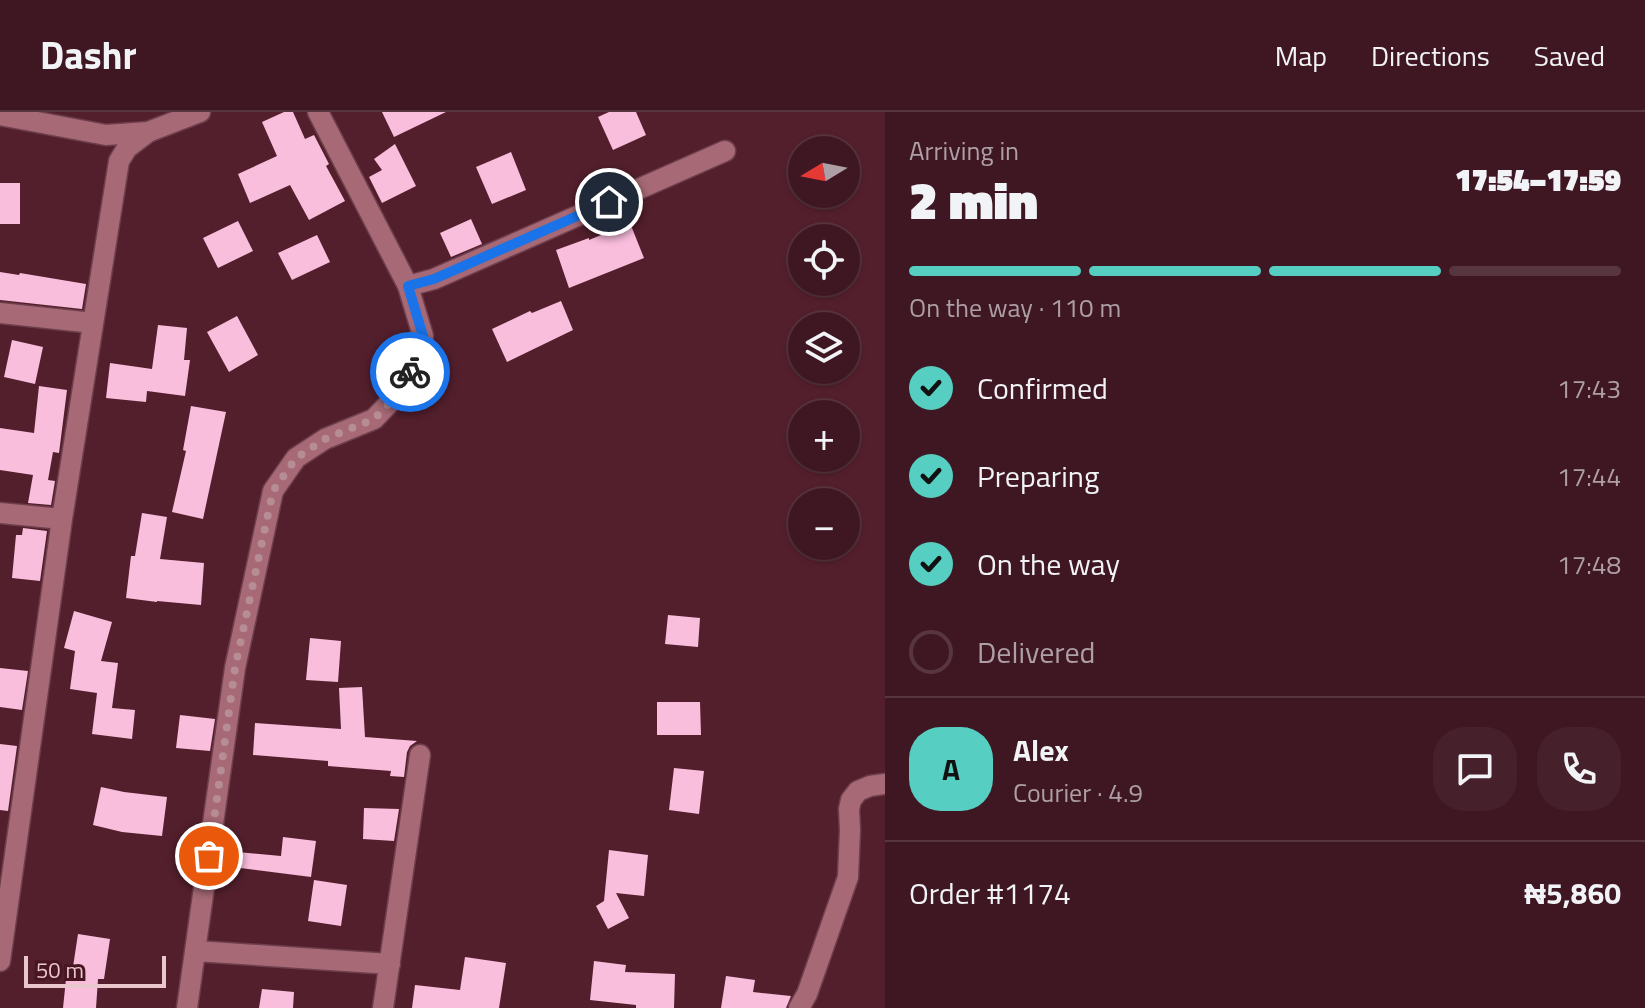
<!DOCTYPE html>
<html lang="en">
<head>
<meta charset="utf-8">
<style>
  :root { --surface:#3f1722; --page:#46202a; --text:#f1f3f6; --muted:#ad9fa5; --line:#583640; --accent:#56cec2 }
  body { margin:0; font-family:"Titillium Web",sans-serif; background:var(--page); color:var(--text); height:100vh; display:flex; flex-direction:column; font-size:30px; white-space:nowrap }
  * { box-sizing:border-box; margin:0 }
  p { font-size:26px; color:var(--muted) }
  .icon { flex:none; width:44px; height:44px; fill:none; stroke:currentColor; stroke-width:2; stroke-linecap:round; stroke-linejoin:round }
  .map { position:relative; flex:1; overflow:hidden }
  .drawer { display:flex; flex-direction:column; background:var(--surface); width:760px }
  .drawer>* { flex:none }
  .needle { width:52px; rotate:260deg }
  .tools { position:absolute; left:788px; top:24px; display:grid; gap:16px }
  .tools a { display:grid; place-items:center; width:72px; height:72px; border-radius:50%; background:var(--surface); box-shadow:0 2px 6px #0004,0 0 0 2px var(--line); font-size:40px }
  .scale { position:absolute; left:24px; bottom:20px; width:142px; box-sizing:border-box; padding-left:8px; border:4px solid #eac7cd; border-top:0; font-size:22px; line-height:28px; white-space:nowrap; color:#eac7cd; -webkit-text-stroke:6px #481523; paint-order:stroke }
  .pin { position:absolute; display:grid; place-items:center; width:68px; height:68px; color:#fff; margin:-34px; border:4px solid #fff; border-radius:50%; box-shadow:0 2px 8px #0007 }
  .courier { position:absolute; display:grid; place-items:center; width:80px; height:80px; margin:-40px; border:6px solid #1a73e8; border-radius:50%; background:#fff; color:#222; box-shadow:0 2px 10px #0007 }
  .head em { font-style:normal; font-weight:800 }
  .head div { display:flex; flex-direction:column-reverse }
  .head { display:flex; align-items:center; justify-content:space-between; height:136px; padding:0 24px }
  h1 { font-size:52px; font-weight:800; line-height:60px }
  .bar { display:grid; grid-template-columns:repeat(4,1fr); gap:12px 8px; align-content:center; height:96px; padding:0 24px }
  .bar i { height:10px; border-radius:6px; background:var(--line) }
  .bar .current { background:var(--accent) }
  .bar p { grid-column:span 4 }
  .line { display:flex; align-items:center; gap:20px; padding:0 24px; border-top:2px solid var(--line) }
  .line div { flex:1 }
  .round { display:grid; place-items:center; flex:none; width:84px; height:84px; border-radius:32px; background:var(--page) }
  ol { padding:0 24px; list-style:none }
  li { display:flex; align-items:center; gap:24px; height:88px }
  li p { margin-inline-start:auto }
  li .icon { padding:8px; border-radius:50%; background:var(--accent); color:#111; stroke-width:4 }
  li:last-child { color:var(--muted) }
  li i { width:44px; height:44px; border:4px solid var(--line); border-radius:50% }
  header { display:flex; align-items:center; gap:48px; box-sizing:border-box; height:112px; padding:0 40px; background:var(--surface); border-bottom:2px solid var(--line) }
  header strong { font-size:38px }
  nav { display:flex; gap:44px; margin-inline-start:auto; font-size:28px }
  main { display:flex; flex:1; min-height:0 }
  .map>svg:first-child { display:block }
  .building { fill:#fabedd }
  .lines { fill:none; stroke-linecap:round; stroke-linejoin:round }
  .minor-casing { stroke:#6d3e4c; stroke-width:23 }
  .minor { stroke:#a66975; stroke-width:20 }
  .done { stroke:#b68c95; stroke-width:8; stroke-dasharray:0 14.4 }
  .route { stroke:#1a73e8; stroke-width:10 }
</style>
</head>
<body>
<header>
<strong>Dashr</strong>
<nav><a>Map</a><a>Directions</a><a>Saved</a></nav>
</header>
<main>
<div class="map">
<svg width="885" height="896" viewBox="0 0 885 896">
  <rect width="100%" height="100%" fill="#541f2d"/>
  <path class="building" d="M 284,0 L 293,0 L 305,27 L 314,23 L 329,52 L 326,54 L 345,89 L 309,108 L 290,73 L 250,91 L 238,62 L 277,44 L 262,10 Z
    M 382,0 L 446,0 L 394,25 Z
    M 609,0 L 636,0 L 646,23 L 613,38 L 598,5 Z
    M 395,32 L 416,74 L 382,91 L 369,65 L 382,58 L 374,47 Z
    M 511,40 L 526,78 L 492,92 L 476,55 Z
    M 0,71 L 20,71 L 20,112 L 0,112 Z
    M 471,107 L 482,132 L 451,145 L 440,121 Z
    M 238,109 L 253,139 L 218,156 L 203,126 Z
    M 630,111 L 644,146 L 569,176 L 556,138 L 589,126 L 589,128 Z
    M 317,123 L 330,150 L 292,168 L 278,141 Z
    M 0,160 L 19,163 L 20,161 L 86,172 L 82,197 L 0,188 Z
    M 561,189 L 573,218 L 507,250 L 492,217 L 530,199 L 532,201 Z
    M 237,204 L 258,243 L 229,260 L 207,220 Z
    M 158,213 L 187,216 L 184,248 L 190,248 L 185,284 L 147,279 L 146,290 L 106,286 L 110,251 L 152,257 Z
    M 12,228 L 43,235 L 35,272 L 4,265 Z
    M 39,274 L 67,278 L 59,341 L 53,340 L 48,368 L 55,369 L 51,393 L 28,391 L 33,363 L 0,358 L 0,316 L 34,321 Z
    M 191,294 L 226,300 L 203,407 L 172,400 L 186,339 L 183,338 Z
    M 142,401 L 167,405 L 160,447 L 204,451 L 201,493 L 157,489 L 157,490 L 126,486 L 131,444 L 135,444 Z
    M 23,416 L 47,419 L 40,469 L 12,466 L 16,423 L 22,423 Z
    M 74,499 L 112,510 L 101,549 L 118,551 L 112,596 L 135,598 L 132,627 L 92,622 L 97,581 L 70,577 L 75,539 L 64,536 Z
    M 668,503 L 700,506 L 698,535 L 665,532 Z
    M 310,526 L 341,529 L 338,570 L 306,568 Z
    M 0,556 L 28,559 L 22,598 L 0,595 Z
    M 362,575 L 365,625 L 417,629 L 410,634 L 407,640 L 404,665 L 390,664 L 391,659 L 328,654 L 328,649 L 253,643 L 255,611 L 341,617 L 339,576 Z
    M 657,590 L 700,590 L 701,623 L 657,623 Z
    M 180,603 L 215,607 L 210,639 L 176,636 Z
    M 0,632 L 17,634 L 8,699 L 0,698 Z
    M 674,656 L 704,659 L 699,702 L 669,698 Z
    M 101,675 L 124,680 L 167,685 L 162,724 L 122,720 L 93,713 Z
    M 364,696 L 399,697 L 394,729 L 363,727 Z
    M 283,725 L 316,729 L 311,765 L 225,754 L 227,739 L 281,744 Z
    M 609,738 L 648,743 L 644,784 L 616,781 L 629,806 L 608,817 L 596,794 L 604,789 Z
    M 314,768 L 347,773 L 341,814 L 308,809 Z
    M 78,822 L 110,827 L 104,867 L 98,867 L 96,896 L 63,896 L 66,867 L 71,868 Z
    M 465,845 L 506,851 L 499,896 L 412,896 L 415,873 L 460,878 Z
    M 594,849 L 626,853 L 625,860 L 675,862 L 674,896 L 636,896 L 636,893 L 590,888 Z
    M 726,864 L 755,868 L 753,880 L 791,884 L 786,896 L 721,896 Z
    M 262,877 L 294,880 L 293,896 L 259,896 Z"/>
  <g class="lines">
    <defs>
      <path id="minor" d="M 0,3 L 106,23 L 148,20 L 200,0
        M 408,174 L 434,167 L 725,39
        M 0,201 L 93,211
        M 0,401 L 62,407
        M 196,839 L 390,852
        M 0,849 L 62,407 L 119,49 L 127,36 L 148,20
        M 187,896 L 235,556 L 273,379 L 296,346 L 325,327 L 374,307 L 397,283 L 413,255 L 423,224 L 408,174 L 318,0
        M 383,896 L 420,643
        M 799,896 L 807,882 L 848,765 L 850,718 L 849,697 L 851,688 L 858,679 L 870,674 L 885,672"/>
    </defs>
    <use href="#minor" class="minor-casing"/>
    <use href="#minor" class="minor"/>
  </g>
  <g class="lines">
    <path class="done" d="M 209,744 L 235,556 L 273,379 L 296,346 L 325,327 L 374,307 L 397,283 L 410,260"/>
    <path class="route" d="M 410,260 L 423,224 L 408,174 L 434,167 L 609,90"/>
  </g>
</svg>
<div class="tools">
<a><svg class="needle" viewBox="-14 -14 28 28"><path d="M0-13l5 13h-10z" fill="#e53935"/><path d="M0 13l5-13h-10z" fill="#ad9fa5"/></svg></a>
<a><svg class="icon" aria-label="locate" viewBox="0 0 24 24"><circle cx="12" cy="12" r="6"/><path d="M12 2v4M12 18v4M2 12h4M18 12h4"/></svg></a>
<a><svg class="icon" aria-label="layers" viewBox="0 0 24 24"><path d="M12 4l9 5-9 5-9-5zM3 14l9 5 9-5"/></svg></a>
<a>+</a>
<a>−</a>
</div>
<div class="scale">50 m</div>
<div class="pin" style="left:209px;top:744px;background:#ea580c"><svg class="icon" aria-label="bag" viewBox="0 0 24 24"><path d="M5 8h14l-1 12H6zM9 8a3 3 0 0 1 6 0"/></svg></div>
<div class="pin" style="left:609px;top:90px;background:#1f2937"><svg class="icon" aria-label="home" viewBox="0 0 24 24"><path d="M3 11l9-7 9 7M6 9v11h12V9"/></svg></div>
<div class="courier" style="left:410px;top:260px"><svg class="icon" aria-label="bike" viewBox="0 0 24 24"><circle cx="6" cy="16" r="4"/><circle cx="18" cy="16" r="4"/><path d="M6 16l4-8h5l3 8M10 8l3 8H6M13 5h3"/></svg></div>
</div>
<section class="drawer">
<div class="head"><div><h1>2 min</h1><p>Arriving in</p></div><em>17:54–17:59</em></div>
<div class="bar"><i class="current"></i><i class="current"></i><i class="current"></i><i></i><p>On the way · 110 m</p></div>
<ol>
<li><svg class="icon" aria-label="check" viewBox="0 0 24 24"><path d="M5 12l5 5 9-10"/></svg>Confirmed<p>17:43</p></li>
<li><svg class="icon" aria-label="check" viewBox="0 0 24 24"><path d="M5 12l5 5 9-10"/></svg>Preparing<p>17:44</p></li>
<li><svg class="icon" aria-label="check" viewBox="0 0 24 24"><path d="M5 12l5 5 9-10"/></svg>On the way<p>17:48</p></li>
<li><i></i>Delivered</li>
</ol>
<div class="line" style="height:144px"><b class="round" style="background:var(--accent);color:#111">A</b><div><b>Alex</b><p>Courier · 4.9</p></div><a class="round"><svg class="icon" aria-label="chat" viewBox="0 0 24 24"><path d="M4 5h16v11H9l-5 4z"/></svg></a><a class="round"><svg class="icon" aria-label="phone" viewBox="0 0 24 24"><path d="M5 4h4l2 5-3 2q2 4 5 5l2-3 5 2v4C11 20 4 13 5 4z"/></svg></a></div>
<div class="line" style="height:104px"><div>Order #1174</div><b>₦5,860</b></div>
</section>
</main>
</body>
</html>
